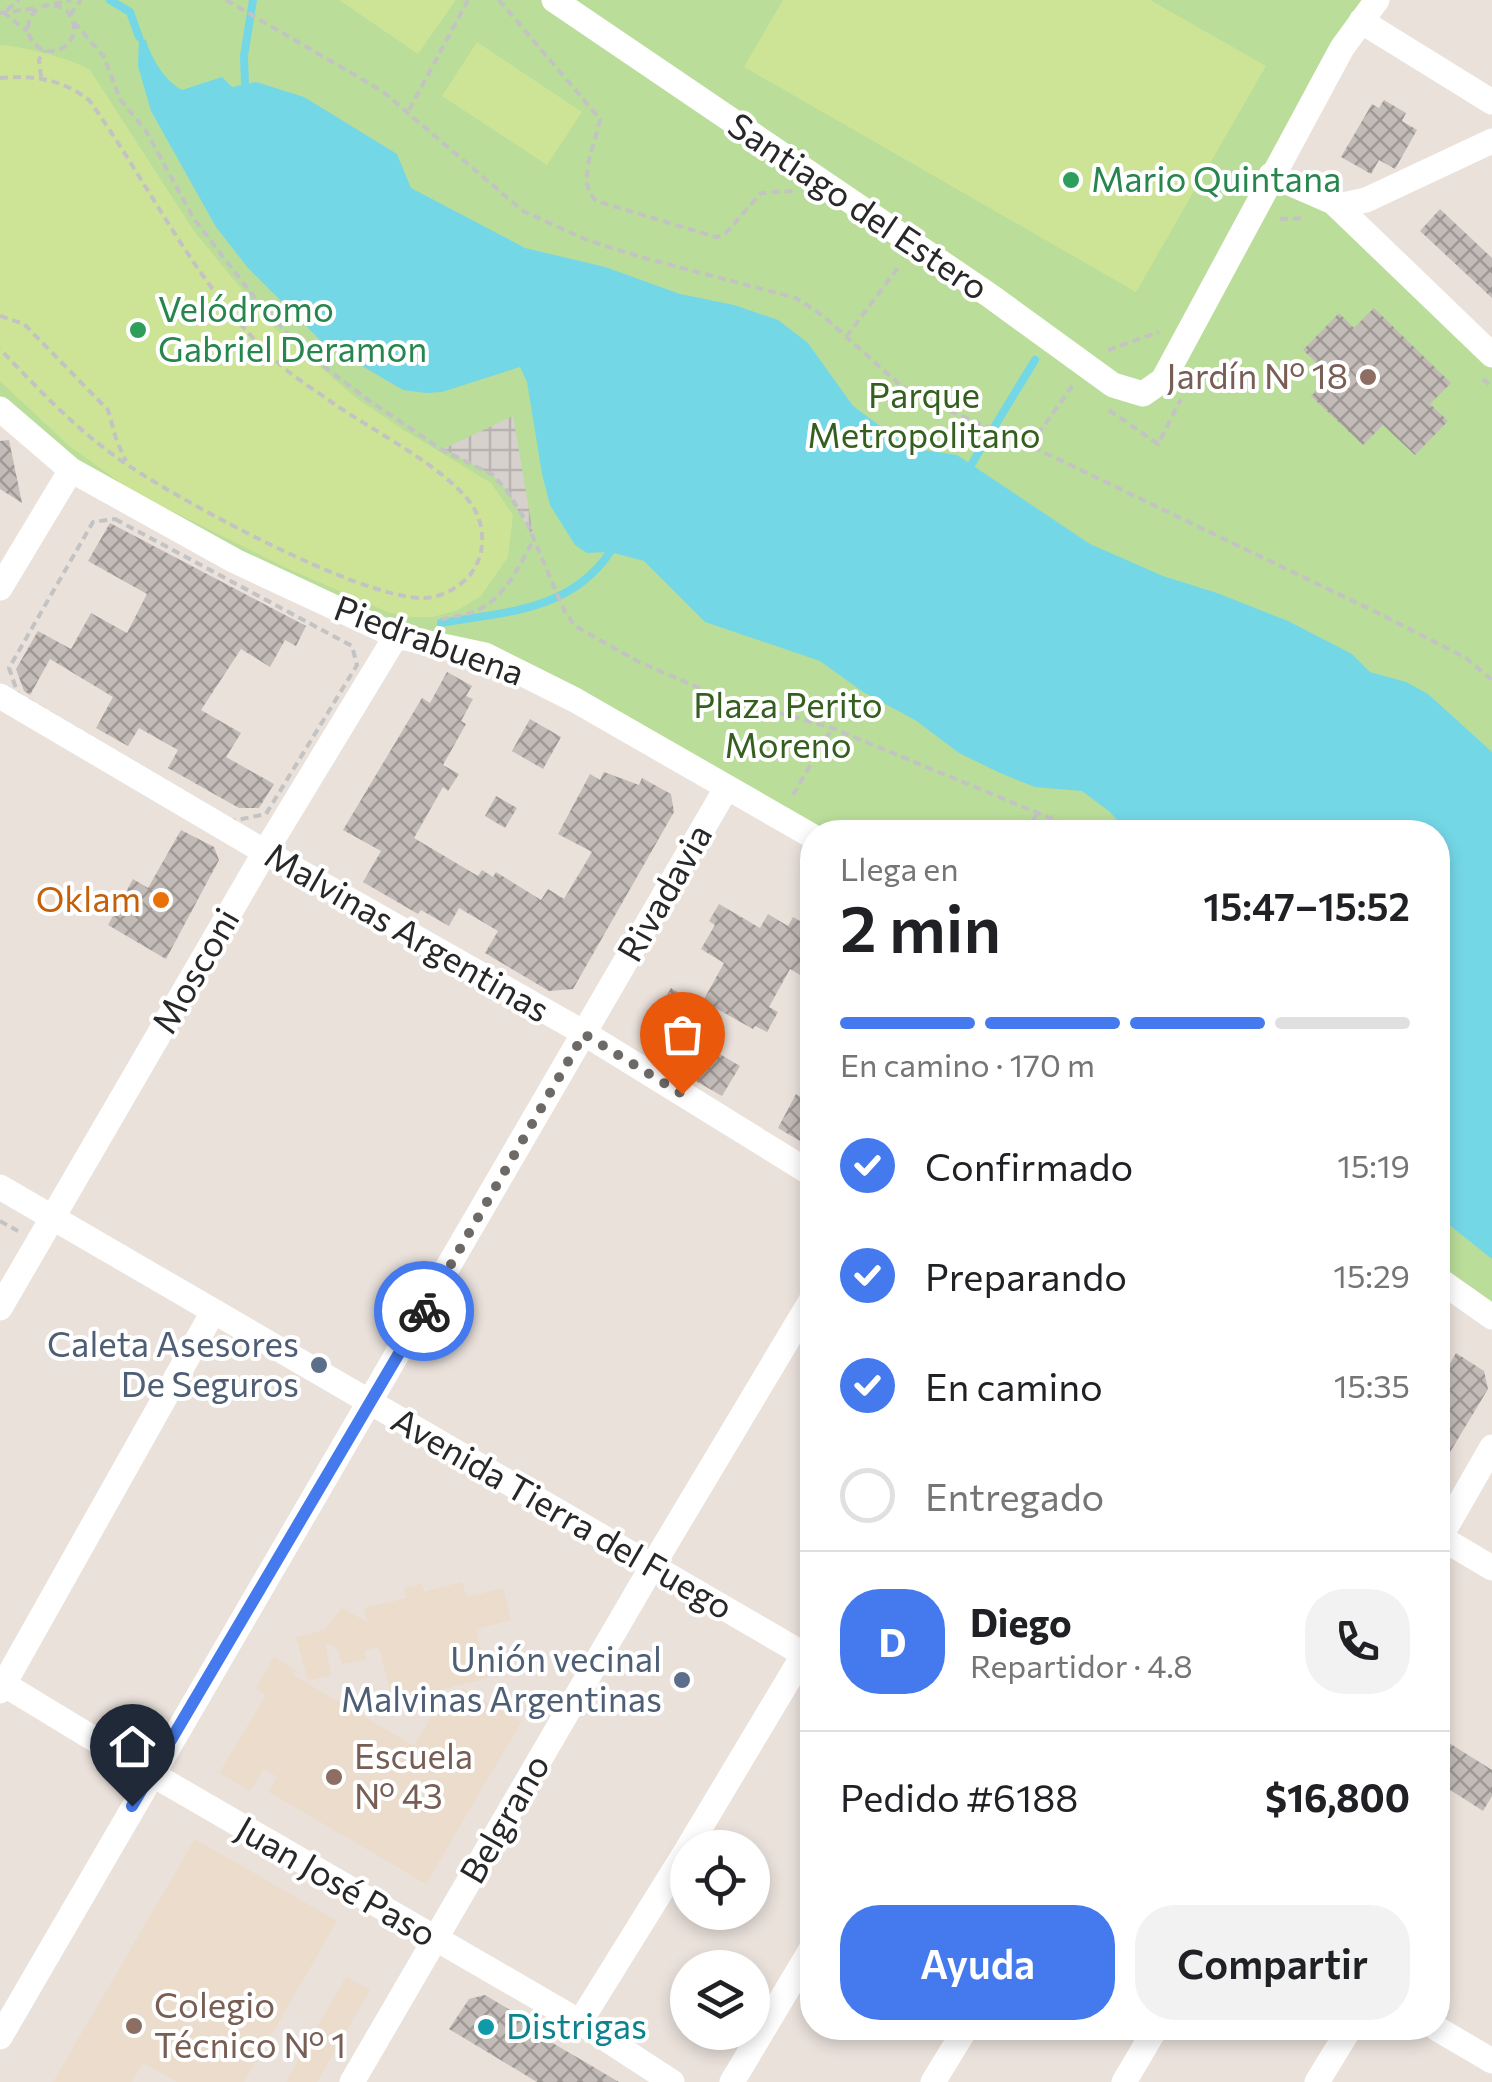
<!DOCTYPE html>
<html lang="es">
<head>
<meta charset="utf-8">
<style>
  :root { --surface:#fff; --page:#f2f2f2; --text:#202124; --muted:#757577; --line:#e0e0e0; --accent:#447aed }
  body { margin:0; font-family:Commissioner,sans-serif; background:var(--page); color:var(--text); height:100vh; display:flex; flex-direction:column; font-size:38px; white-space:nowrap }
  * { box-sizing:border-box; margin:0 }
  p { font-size:32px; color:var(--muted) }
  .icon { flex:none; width:55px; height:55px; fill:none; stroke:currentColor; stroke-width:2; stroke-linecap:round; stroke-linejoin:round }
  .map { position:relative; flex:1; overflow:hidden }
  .side { position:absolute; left:800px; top:820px; width:650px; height:1220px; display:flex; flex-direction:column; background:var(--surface); border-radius:40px; box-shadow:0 5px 15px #0003 }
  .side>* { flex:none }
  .fabs { position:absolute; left:670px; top:1830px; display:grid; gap:20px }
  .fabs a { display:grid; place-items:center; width:100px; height:100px; border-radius:50%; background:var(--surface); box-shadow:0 5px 15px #0003; font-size:50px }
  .pin { position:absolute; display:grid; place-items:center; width:85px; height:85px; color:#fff; margin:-102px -42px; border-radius:50% 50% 50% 0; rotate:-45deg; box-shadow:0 0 10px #0007 }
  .pin .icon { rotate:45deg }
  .courier { position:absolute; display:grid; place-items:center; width:100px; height:100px; margin:-50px; border:8px solid #447aed; border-radius:50%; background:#fff; color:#222; box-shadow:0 2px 12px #0007 }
  .summary em { font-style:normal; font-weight:600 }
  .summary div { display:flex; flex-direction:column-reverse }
  .summary { display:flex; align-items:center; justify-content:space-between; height:170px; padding:0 40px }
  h1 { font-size:65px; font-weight:600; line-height:75px }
  .bar { display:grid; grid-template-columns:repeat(4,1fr); gap:15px 10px; align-content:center; height:120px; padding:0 40px }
  .bar i { height:12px; border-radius:8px; background:var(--line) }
  .bar .current { background:var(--accent) }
  .bar p { grid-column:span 4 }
  .line { display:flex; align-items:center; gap:25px; padding:0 40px; border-top:2px solid var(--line) }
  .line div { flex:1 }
  .round { display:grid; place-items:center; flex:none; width:105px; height:105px; border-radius:40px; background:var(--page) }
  ol { padding:0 40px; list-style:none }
  li { display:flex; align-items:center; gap:30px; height:110px }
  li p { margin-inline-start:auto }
  li .icon { padding:10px; border-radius:50%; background:var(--accent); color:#fff; stroke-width:4 }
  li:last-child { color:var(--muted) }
  li i { width:55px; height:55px; border:5px solid var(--line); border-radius:50% }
  .primary-button { display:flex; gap:20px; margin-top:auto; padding:20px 40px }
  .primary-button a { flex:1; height:115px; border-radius:40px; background:var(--accent); color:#fff; font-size:40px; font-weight:600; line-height:115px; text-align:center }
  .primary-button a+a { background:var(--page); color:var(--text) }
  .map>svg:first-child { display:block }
  .education { fill:#ebdccb }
  .park { fill:#badd9a }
  .pitch { fill:#cde496 }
  .plaza { fill:url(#plaza-grid) }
  .water { fill:#74d7e6 }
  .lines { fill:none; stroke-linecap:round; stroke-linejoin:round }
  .stream { stroke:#74d7e6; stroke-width:8 }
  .building { fill:url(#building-cross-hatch) }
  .path { stroke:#c3c3c3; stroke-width:4; stroke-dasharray:8 5; stroke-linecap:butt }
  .minor { stroke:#fff; stroke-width:25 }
  .done { stroke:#6c6967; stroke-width:10; stroke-dasharray:0 18 }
  .route { stroke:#447aed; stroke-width:12 }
  .leisure-dot { fill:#2e9e5b; stroke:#fff; stroke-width:4 }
  .education-dot { fill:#8d6e63; stroke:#fff; stroke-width:4 }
  .food-dot { fill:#e8710a; stroke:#fff; stroke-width:4 }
  .service-dot { fill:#5c6f8a; stroke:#fff; stroke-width:4 }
  .culture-dot { fill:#0f9aa8; stroke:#fff; stroke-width:4 }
  .labels { text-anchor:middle; stroke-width:8; stroke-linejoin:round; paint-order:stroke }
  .leisure-label { font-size:35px; fill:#27864d; stroke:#fff; text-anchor:start }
  .street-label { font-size:35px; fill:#282828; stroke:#fff }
  .education-label { font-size:35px; fill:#785e54; stroke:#fff; text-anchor:start }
  .park-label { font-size:35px; fill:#345f1e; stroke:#fff }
  .food-label { font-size:35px; fill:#c56008; stroke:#fff; text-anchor:end }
  .service-label { font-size:35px; fill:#4e5e75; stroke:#fff; text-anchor:end }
  .culture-label { font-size:35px; fill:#0d838f; stroke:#fff; text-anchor:start }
</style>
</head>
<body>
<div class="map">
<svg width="1492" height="2082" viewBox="0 0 1492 2082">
  <defs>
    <pattern id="plaza-grid" width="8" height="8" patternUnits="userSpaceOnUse" patternTransform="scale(2.5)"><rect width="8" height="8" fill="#d6d1cd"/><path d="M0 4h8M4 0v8" fill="none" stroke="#b8b3b0"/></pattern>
    <pattern id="building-cross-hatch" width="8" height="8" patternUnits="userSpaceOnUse" patternTransform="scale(2.5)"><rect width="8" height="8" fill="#c2bbb7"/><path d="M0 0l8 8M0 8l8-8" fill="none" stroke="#9e9895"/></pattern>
  </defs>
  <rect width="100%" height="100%" fill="#eae1db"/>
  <path class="education" d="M 462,1582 L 467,1597 L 503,1588 L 511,1620 L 476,1629 L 488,1678 L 393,1702 L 379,1647 L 365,1650 L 366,1660 L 342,1664 L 337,1648 L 325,1642 L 331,1675 L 308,1681 L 296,1637 L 324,1630 L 342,1608 L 367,1622 L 364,1608 L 406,1598 L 404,1588 L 422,1584 L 424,1592 Z
    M 274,1657 L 296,1670 L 293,1675 L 414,1746 L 446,1693 L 456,1698 L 462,1688 L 521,1722 L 426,1884 L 269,1792 L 277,1777 L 264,1769 L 250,1791 L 219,1773 L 266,1695 L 256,1688 Z
    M 195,1839 L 337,1921 L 244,2082 L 177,2082 L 143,2063 L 132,2082 L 53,2082 Z
    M 346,1977 L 370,1990 L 317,2082 L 288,2082 L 286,2081 Z"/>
  <path class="park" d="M 0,0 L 1377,0 L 1271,175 L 1333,202 L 1492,355 L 1492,1317 L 1438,1279 L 1438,832 L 812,832 L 575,700 L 396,636 L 71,470 L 0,409 Z"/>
  <path class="pitch" d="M 339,0 L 454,0 L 455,1 L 418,54 Z
    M 783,0 L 1150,0 L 1266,66 L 1136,292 L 744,67 Z
    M 477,42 L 582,112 L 547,165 L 442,96 Z
    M 0,45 C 21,46 73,59 90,70 L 194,231 L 270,324 L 355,397 L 402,429 L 491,483 L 513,515 L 508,557 L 481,596 L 458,610 L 433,617 L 407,617 L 388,612 L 284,567 L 134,492 L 69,446 L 0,381 Z"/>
  <path class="plaza" d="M 513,416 L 534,539 L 507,491 L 493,475 L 443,449 Z"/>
  <path class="water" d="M 139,37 L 146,40 C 151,58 165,81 182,90 L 222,77 L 232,87 L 256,82 L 304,97 L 397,154 L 411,188 L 525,248 L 605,267 L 680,294 L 734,305 L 778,320 L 808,343 L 853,406 L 910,448 L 957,455 L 1090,544 L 1163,576 L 1217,593 L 1288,621 L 1352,654 L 1370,672 L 1406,682 L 1428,694 L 1492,752 L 1492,1259 L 1438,1216 L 1438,832 L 1128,832 L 1110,812 L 1082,791 L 1035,787 L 1000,773 L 959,753 L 915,720 L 863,692 L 820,661 L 705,622 L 644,561 L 610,552 L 587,553 L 575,545 L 550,505 L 542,474 L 527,382 L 520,367 L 442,392 L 426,393 L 403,390 L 323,343 L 248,268 L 216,227 L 151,111 L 138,66 Z"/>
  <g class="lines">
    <path class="stream" d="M 110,0 L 130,12 L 139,37
      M 245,85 L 244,56 L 253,0
      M 971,465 L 1035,360
      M 441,623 C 504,612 571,611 610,552"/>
  </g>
  <path class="building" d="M 1384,100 L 1406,113 L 1402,121 L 1417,130 L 1395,169 L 1379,160 L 1371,174 L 1341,157 L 1372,104 L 1379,108 Z
    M 1440,209 L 1492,258 L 1492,298 L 1420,231 Z
    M 1374,308 L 1451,383 L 1430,404 L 1448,421 L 1415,455 L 1383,425 L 1363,445 L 1311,396 L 1330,376 L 1303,350 L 1339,313 L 1354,328 Z
    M 9,440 L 22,503 L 0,489 L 0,441 Z
    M 110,523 L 306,626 L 296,646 L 285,640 L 270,667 L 241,649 L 201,710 L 241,733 L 226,757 L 274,784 L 259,808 L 239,808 L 168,768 L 178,750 L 139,728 L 128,746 L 96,728 L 113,697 L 50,659 L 30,695 L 24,691 L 16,669 L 38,631 L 71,649 L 91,613 L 127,633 L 147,594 L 88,561 Z
    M 447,672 L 472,686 L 466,696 L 473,699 L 461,721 L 466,724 L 443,765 L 459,774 L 448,791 L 443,787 L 414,838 L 478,876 L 482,870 L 493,877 L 496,872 L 541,900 L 548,889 L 564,899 L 592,852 L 558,834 L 590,774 L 600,780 L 604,772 L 639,785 L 642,778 L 671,794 L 674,812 L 573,989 L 549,991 L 485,953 L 498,931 L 459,908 L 449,926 L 421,910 L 418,914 L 363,882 L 381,851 L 343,830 L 422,698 L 430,703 Z
    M 530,719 L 561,737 L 543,769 L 512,751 Z
    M 496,796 L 517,808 L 505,828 L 485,816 Z
    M 181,830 L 214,847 L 219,860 L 166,959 L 108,925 L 133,879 L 148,888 Z
    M 719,904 L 760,928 L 768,914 L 788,926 L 793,917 L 812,928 L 812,982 L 790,969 L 769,1007 L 778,1012 L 767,1032 L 755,1026 L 753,1029 L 703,1001 L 724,963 L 701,949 L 715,925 L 709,921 Z
    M 671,988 L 712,1013 L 696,1040 L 740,1066 L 722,1096 L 652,1056 L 646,1031 Z
    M 796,1094 L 812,1104 L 812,1148 L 778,1128 Z
    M 1456,1353 L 1484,1371 L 1488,1389 L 1438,1472 L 1438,1384 Z
    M 1438,1736 L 1492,1770 L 1492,1796 L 1483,1811 L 1438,1782 Z
    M 485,1995 L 525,2019 L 522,2025 L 619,2082 L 537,2082 L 449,2029 L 469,1999 Z"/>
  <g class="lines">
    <path class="path" d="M 226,0 L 382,91 L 523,211 L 587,240 L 637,256 L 796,298 L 822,315 L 898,383 L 921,399 L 1010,436 L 1380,614 L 1466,658 L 1492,680
      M 499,0 L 600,119 C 596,144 575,181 596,201 L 716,237 L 725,234 L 761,193 L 793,191
      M 54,4 L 71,0
      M28 28a23 23 0 1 1 46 0a23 23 0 1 1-46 0Z
      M 7,10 L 19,0
      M 3,12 L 27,31
      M 0,13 L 37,8
      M 70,15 L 81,0
      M 74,22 L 104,57 L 120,99 L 146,131 L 194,219 L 254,297 L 305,352 L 371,402 L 441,449 L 493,475 L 507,491 L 526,521 L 564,610 L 575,626 L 639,662 L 716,695 L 832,728 L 1084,832
      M 41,77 L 39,60 L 45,50
      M 0,78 C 35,75 61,79 89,100 C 150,185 196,286 273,358 C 290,375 313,389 333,403 C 372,431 456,472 476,512 C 486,533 484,559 469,576 C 457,589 440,598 423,598 C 360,599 170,496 116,457 C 73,426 36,387 0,349
      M 409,110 L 468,0
      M 1280,219 L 1305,218
      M 0,316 L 24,324 L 108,410 L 117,442 L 126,461
      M 846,337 L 900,265
      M 1108,350 L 1159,332
      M 1483,379 L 1492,387
      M 1109,410 L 1158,444 L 1181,399
      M 1030,445 L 1073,385
      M 115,519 L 352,646 L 357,665 L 266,814 L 232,821 L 18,694 L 9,668 L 93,522 Z
      M 441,620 C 451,616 463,616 473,612 C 504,601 519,566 534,539
      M 793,795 L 832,728
      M 1026,832 L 1038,812
      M 0,1221 L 18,1231"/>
    <path class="minor" d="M 554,0 L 989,295 L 1113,385 L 1143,394 L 1163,380 L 1342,48 L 1377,0
      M 1361,21 L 1492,102
      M 1271,175 L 1333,202 L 1492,355
      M 1338,206 L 1366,200 L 1492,141
      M 0,409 L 71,470 L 235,561 L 396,636 L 485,655 L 575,700 L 812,836
      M 0,588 L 71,470
      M 0,696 L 265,852 L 584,1033 L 812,1174
      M 0,1187 L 812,1659
      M 1438,1279 L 1492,1317
      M 0,1308 L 265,852 L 396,636
      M 1438,1536 L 1492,1568
      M 1438,1541 L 1492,1447
      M 0,1682 L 150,1773 L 580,2022 L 672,2082
      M 0,1691 L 213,1312
      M 688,1848 L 804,1654
      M 580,2022 L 688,1848
      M 1436,2028 L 1492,2061
      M 0,2037 L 727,787
      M 352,2082 L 653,1565 L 812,1299
      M 732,2082 L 812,1948
      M 933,2082 L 966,2028
      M 1124,2082 L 1156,2028
      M 1317,2082 L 1350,2028"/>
  </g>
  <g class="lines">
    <path class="done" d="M 424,1311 L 584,1034 L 682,1094"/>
    <path class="route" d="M 132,1806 L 424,1311"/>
  </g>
  <g class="leisure-dot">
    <circle cx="1071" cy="180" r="10"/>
    <circle cx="138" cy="330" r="10"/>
  </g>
  <g class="education-dot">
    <circle cx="1368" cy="377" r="10"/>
    <circle cx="334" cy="1777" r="10"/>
    <circle cx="134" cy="2026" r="10"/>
  </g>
  <circle class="food-dot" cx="161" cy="900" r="10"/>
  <g class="service-dot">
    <circle cx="319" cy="1365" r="10"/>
    <circle cx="682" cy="1680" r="10"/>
  </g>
  <circle class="culture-dot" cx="486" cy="2027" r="10"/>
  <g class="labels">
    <g class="leisure-label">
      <text x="1091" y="192">Mario Quintana</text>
      <text x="158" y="322">Velódromo<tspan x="158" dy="40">Gabriel Deramon</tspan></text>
    </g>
    <g class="street-label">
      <text transform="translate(858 207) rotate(34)" y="12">Santiago del Estero</text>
      <text transform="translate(429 641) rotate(20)" y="12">Piedrabuena</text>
      <text transform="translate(665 893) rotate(-60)" y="12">Rivadavia</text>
      <text transform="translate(407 933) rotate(30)" y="12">Malvinas Argentinas</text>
      <text transform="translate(196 971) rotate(-60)" y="12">Mosconi</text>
      <text transform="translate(562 1514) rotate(30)" y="12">Avenida Tierra del Fuego</text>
      <text transform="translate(505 1819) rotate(-60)" y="12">Belgrano</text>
      <text transform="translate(336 1882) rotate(30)" y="12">Juan José Paso</text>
    </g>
    <g class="education-label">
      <text x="1348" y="389" text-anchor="end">Jardín Nº 18</text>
      <text x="354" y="1769">Escuela<tspan x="354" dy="40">Nº 43</tspan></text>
      <text x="154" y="2018">Colegio<tspan x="154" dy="40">Técnico Nº 1</tspan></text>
    </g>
    <g class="park-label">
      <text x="924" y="408">Parque<tspan x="924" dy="40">Metropolitano</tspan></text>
      <text x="788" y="718">Plaza Perito<tspan x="788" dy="40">Moreno</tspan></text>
    </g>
    <g class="food-label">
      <text x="141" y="912">Oklam</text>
    </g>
    <g class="service-label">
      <text x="299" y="1357">Caleta Asesores<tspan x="299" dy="40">De Seguros</tspan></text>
      <text x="662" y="1672">Unión vecinal<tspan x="662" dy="40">Malvinas Argentinas</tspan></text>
    </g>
    <g class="culture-label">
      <text x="506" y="2039">Distrigas</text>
    </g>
  </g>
</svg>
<div class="fabs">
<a><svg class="icon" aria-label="locate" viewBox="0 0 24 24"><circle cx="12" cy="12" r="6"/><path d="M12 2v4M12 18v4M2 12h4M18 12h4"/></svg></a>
<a><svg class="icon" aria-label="layers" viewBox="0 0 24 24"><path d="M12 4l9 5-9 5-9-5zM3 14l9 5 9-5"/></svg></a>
</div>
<div class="pin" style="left:682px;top:1094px;background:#ea580c"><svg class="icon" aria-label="bag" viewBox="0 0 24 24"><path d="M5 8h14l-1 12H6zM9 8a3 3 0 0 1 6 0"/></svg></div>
<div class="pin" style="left:132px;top:1806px;background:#1f2937"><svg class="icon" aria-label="home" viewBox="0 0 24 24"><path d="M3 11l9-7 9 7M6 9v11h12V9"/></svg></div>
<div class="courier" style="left:424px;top:1311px"><svg class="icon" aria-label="bike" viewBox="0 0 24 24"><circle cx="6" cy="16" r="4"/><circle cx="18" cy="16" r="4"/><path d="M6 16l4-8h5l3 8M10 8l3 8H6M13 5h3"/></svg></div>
<section class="side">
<div class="summary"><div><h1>2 min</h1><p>Llega en</p></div><em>15:47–15:52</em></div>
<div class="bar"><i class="current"></i><i class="current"></i><i class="current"></i><i></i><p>En camino · 170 m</p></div>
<ol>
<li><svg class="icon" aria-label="check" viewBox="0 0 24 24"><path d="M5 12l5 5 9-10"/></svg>Confirmado<p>15:19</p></li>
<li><svg class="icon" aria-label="check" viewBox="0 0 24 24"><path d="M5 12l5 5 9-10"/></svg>Preparando<p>15:29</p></li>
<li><svg class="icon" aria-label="check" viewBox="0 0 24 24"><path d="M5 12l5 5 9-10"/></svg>En camino<p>15:35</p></li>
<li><i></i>Entregado</li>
</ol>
<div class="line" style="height:180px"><b class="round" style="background:var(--accent);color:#fff">D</b><div><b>Diego</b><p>Repartidor · 4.8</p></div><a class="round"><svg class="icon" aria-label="phone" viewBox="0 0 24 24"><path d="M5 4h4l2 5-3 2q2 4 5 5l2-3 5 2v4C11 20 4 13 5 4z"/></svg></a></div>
<div class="line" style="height:130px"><div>Pedido #6188</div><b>$16,800</b></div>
<div class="primary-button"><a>Ayuda</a><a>Compartir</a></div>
</section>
</div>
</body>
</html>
